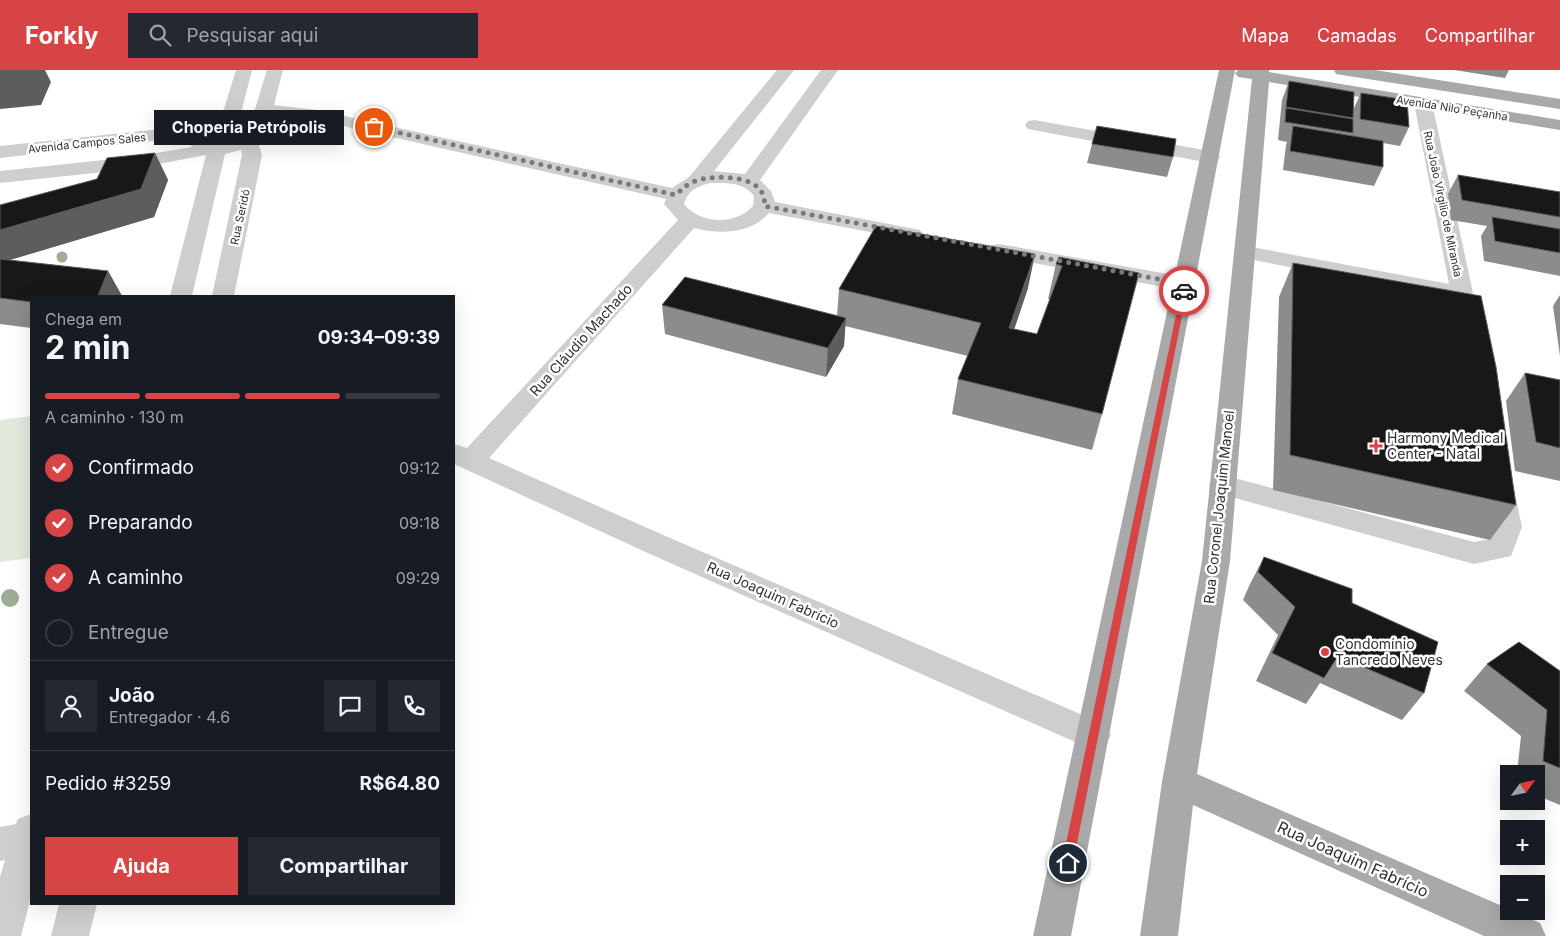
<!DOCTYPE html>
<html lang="pt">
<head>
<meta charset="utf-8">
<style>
  :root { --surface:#171b24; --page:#242831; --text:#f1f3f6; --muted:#9ea1a6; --line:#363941; --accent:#d74445 }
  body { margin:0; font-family:Inter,sans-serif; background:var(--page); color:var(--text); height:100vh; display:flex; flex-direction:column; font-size:19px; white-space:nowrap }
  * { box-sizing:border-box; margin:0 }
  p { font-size:16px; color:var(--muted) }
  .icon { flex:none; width:28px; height:28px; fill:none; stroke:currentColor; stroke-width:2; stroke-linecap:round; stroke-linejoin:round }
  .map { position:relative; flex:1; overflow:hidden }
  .panel { position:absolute; left:30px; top:225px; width:425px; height:610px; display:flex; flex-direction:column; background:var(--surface); border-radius:0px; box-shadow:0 5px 20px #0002 }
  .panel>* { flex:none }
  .needle { width:32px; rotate:57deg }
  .tools { position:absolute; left:1500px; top:695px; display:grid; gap:10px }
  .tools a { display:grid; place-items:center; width:45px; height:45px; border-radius:0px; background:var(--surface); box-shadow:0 5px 20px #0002; font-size:25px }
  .pin { position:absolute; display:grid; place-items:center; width:42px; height:42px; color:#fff; margin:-21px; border:2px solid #fff; border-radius:50%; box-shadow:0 1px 5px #0007 }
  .courier { position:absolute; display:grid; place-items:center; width:50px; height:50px; margin:-25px; border:4px solid #d74445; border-radius:50%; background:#fff; color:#222; box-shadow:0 1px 6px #0007 }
  .bubble { position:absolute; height:35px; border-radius:0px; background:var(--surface); box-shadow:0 5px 20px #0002; font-size:16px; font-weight:700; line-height:35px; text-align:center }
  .summary em { font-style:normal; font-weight:700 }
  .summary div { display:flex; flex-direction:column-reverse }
  .summary { display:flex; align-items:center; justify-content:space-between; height:85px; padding:0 15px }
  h1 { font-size:32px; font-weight:700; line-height:38px }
  .bar { display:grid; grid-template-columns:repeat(4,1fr); gap:8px 5px; align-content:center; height:60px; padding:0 15px }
  .bar i { height:6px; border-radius:4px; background:var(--line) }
  .bar .active { background:var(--accent) }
  .bar p { grid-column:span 4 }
  .line { display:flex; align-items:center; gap:12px; padding:0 15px; border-top:1px solid var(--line) }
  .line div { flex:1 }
  .round { display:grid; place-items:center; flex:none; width:52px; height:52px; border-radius:0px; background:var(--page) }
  ol { padding:0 15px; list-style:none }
  li { display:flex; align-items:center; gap:15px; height:55px }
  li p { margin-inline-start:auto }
  li .icon { padding:5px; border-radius:50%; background:var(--accent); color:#fff; stroke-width:4 }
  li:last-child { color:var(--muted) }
  li i { width:28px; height:28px; border:2px solid var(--line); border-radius:50% }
  .action { display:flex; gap:10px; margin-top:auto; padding:10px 15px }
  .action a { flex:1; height:58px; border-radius:0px; background:var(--accent); color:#fff; font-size:20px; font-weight:700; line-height:58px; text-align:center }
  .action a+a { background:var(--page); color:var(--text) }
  header { display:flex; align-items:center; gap:30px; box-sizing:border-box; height:70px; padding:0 25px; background:var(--accent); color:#fff }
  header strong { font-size:24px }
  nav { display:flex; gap:28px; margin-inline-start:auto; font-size:18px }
  .search { width:350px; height:45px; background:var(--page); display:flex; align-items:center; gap:12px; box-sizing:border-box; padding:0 18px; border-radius:0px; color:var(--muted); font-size:19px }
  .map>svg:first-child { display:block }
  .green { fill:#e3e9dd }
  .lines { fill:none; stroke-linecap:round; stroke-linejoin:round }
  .minor { fill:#cecece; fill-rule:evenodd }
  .major { fill:#a9a9a9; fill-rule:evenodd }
  .tree { fill:#9fac96 }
  .wall { fill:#8c8c8c }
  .shaded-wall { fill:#5d5d5d }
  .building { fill:#181818; stroke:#5d5d5d }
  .route { fill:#d74445 }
  .done { stroke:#797979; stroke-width:5; stroke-dasharray:0 9 }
  .poi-dot { fill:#d74445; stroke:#fff; stroke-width:2 }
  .labels { text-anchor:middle; stroke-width:5; stroke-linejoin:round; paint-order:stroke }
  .far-street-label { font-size:11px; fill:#313131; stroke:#fff }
  .street-label { font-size:14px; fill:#313131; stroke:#fff }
  .poi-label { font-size:14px; fill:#313131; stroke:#fff; text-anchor:start }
  .near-street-label { font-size:16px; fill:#313131; stroke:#fff }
</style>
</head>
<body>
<header>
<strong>Forkly</strong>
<div class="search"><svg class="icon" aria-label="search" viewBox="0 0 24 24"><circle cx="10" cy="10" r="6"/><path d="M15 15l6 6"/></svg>Pesquisar aqui</div>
<nav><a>Mapa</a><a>Camadas</a><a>Compartilhar</a></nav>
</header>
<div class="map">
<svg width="1560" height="866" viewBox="0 0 1560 866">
  <rect width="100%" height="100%" fill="#fff"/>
  <path class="green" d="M 31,346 L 31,488 L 0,492 L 0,350 Z"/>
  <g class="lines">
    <path class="minor" d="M 236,0 L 252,0 L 242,39 L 237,47 L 249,50 L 255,39 L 267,0 L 283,0 L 274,35 L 317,40 L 672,118 L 689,107 L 777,0 L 794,0 L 714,101 L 745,104 L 821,0 L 838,0 L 760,110 L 771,121 L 775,132 L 920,160 L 923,164 L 920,168 L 913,170 L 769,143 C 750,165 719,164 694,158 L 489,388 L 670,468 L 1106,655 L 1111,665 L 1106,675 L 1094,680 L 1082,675 L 650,484 L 454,394 L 454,374 L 467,378 L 678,150 L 664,134 L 666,129 L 317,50 L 270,45 L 262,57 L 260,58 L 262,62 L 257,69 L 262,85 L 234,226 L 212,226 L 242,85 L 241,80 L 225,84 L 192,226 L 170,226 L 206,85 L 132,99 L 0,113 L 0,101 L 132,87 L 192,77 L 187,70 L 188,67 L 0,88 L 0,76 L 198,55 L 218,48 L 224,39 ZM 233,57 L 244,62 C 234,71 217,78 206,69 C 211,59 223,58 233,57 ZM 711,113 C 727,113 744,112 754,126 L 753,136 C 735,156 700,154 684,134 C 688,120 698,116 711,113 Z
      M 1423,28 L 1429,29 L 1432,33 L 1473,223 L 1470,228 L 1462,230 L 1238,187 L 1235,182 L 1238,177 L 1246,176 L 1449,214 L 1414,33 L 1417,29 Z
      M 1034,50 L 1210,81 L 1217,83 L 1220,87 L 1217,91 L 1210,93 L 1028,59 L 1025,55 L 1028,51 Z
      M 999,174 L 1185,207 L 1193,209 L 1196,214 L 1193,219 L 1185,221 L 991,185 L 988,180 L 991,175 Z
      M 1499,401 L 1509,404 L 1512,411 L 1522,457 L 1511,486 L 1474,494 L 1213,422 L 1209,415 L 1213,408 L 1223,405 L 1474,472 L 1490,469 L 1494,457 L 1486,411 L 1489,404 Z
      M 31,744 L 31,827 L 21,866 L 0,866 L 0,807 L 5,790 L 0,791 L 0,757 L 16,754 L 18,749 Z
      M 59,834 L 97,834 L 89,866 L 51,866 Z"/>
    <path class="major" d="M 1219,0 L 1235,0 L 1071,866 L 1033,866 Z
      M 1238,0 L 1269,0 L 1269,2 L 1560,50 L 1560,60 L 1269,12 L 1230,491 L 1197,704 L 1509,839 L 1509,841 L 1514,841 L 1540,853 L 1546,866 L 1484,866 L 1193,735 L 1178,866 L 1140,866 L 1162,712 L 1202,491 L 1252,9 L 1238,7 L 1235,3 Z
      M 1334,0 L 1375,0 L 1560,29 L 1560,39 L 1342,5 L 1336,4 Z"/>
  </g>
  <g class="tree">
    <circle cx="62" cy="187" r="5.5"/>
    <circle cx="10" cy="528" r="9"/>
  </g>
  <path class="wall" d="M 1454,0 L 1509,0 L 1505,8 Z
    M 1289,11 L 1353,40 L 1361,23 L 1409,57 L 1400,76 L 1383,73 L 1383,97 L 1374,116 L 1283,100 L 1286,75 L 1287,72 L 1278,70 L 1282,30 Z
    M 1092,74 L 1173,87 L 1167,107 L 1087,93 Z
    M 155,83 L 168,110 L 154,147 L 9,190 L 108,201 L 122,226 L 31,226 L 31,258 L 0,254 L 0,135 L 97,109 Z
    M 1458,105 L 1560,122 L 1560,206 L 1484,191 L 1481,166 L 1487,156 L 1451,150 L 1448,124 Z
    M 1059,187 L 1102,344 L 1092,380 L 952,344 L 958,309 L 968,286 L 845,256 L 844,276 L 826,307 L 665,264 L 662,235 L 837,246 L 839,219 L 1028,218 L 1014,259 L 1037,264 L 1050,229 L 1048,229 L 1056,194 Z
    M 1293,193 L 1516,435 L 1490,470 L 1273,420 L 1279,227 Z
    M 1560,225 L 1560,286 L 1553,236 Z
    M 1525,303 L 1560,310 L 1560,411 L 1515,401 L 1506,331 Z
    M 1264,487 L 1352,533 L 1424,623 L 1402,650 L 1320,613 L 1306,634 L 1256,611 L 1278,565 L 1243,530 L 1249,516 Z
    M 1487,594 L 1560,601 L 1560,735 L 1536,725 L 1536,704 L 1517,704 L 1521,666 L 1464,621 Z"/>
  <path class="shaded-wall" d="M 0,0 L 45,0 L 51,12 L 41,35 L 0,39 Z
    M 155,83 L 168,110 L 154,147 L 0,193 L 0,160 Z
    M 1035,184 L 1028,218 L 1003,293 L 1009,258 Z
    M 108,201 L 122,226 L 98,226 Z
    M 846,248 L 844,276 L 826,307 L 828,278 Z"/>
  <path class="building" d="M 1289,11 L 1354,22 L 1353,48 L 1286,37 Z
    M 1361,23 L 1407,30 L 1409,57 L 1360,49 Z
    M 1286,38 L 1353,49 L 1353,63 L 1285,52 Z
    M 1097,56 L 1176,69 L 1173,87 L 1092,74 Z
    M 1293,56 L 1383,71 L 1383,97 L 1290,81 Z
    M 155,83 L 141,119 L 0,160 L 0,135 L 97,109 L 107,88 Z
    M 1458,105 L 1560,122 L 1560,147 L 1462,130 Z
    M 1492,147 L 1560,159 L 1560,183 L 1495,171 Z
    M 876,156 L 1035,184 L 1009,258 L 1037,264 L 1062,196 L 1056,194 L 1059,187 L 1139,203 L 1102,344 L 958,309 L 981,253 L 839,219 Z
    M 0,189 L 108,201 L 98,226 L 31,226 L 31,232 L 0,228 Z
    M 1293,193 L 1481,226 L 1496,297 L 1516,435 L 1290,385 Z
    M 685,207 L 846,248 L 828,278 L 662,235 Z
    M 1525,303 L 1560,310 L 1560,378 L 1536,372 Z
    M 1264,487 L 1352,519 L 1352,533 L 1438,572 L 1424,623 L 1338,586 L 1324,608 L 1272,583 L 1295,537 L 1258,502 Z
    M 1519,572 L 1560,601 L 1560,698 L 1543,691 L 1547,640 L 1487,594 Z"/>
  <path class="route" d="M 1184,219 L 1187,221 L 1073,793 L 1071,797 L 1068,798 L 1064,797 L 1062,793 L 1181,221 Z"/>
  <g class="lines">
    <path class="done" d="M 374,57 L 676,125 C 682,119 687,114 695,111 C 715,104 769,104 764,136 L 1185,214 L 1184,221"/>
  </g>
  <g class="poi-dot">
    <path d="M1373.5 368.5h5v5h5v5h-5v5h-5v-5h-5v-5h5z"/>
    <circle cx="1325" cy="582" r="5"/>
  </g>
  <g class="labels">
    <g class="far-street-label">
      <text transform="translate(1452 38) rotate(9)" y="4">Avenida Nilo Peçanha</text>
      <text transform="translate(87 73) rotate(-6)" y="4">Avenida Campos Sales</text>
      <text transform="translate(1443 134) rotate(78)" y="4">Rua João Virgilio de Miranda</text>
      <text transform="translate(240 147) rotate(-78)" y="4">Rua Seridó</text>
    </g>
    <g class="street-label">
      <text transform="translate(581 270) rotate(-48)" y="5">Rua Cláudio Machado</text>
      <text transform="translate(1219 437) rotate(-84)" y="5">Rua Coronel Joaquim Manoel</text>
      <text transform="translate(773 525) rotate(24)" y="5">Rua Joaquim Fabrício</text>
    </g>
    <g class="poi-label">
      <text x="1387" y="373">Harmony Medical<tspan x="1387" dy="16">Center - Natal</tspan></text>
      <text x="1335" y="579">Condomínio<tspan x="1335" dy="16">Tancredo Neves</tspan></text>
    </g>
    <g class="near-street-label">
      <text transform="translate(1353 789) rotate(24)" y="6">Rua Joaquim Fabrício</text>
    </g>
  </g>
</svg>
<div class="tools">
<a><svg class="needle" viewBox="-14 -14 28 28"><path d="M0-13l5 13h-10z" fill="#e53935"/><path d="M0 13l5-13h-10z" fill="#9ea1a6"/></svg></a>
<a>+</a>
<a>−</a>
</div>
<div class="pin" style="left:374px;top:57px;background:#ea580c"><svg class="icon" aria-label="bag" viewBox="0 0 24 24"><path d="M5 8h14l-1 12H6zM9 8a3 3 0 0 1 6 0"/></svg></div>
<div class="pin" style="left:1068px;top:793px;background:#1f2937"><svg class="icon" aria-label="home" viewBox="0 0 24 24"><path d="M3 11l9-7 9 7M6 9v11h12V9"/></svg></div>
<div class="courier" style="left:1184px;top:221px"><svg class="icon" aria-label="car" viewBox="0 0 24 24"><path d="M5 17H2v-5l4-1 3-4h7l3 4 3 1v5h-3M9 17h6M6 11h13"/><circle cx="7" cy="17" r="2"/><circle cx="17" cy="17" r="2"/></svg></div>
<div class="bubble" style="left:154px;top:40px;width:190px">Choperia Petrópolis</div>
<section class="panel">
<div class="summary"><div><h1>2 min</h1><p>Chega em</p></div><em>09:34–09:39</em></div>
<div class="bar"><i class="active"></i><i class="active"></i><i class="active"></i><i></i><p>A caminho · 130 m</p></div>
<ol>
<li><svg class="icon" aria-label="check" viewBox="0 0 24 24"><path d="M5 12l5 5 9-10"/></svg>Confirmado<p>09:12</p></li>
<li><svg class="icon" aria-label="check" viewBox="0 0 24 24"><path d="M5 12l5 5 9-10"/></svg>Preparando<p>09:18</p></li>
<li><svg class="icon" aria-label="check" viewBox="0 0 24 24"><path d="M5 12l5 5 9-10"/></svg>A caminho<p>09:29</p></li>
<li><i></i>Entregue</li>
</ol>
<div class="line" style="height:90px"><a class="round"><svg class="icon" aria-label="person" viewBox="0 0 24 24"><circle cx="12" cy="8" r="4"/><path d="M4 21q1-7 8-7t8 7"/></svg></a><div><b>João</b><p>Entregador · 4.6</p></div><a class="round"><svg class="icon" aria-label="chat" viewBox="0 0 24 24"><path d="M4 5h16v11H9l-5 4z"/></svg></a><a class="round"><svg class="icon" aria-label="phone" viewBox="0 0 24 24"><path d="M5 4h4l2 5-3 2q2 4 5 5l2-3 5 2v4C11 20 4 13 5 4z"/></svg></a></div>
<div class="line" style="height:65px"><div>Pedido #3259</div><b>R$64.80</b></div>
<div class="action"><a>Ajuda</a><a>Compartilhar</a></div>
</section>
</div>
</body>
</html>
